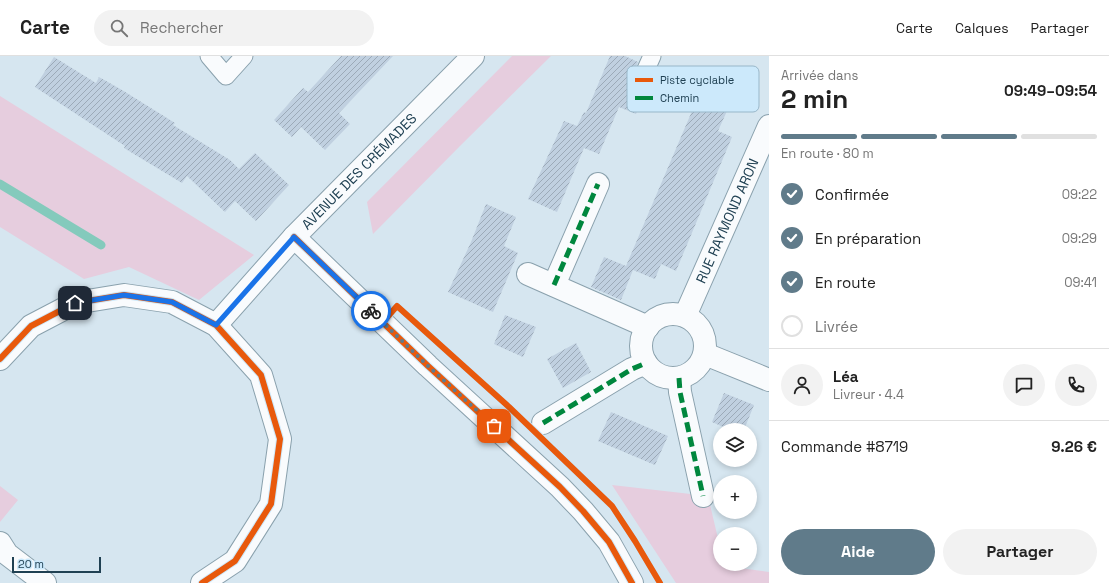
<!DOCTYPE html>
<html lang="fr">
<head>
<meta charset="utf-8">
<style>
  :root { --surface:#fff; --page:#f2f2f2; --text:#222; --muted:#767676; --line:#e0e0e0; --accent:#607b8a }
  body { margin:0; font-family:"Space Grotesk",sans-serif; background:var(--page); color:var(--text); height:100vh; display:flex; flex-direction:column; font-size:15px; white-space:nowrap }
  * { box-sizing:border-box; margin:0 }
  p { font-size:13px; color:var(--muted) }
  .icon { flex:none; width:22px; height:22px; fill:none; stroke:currentColor; stroke-width:2; stroke-linecap:round; stroke-linejoin:round }
  .map { position:relative; flex:1; overflow:hidden }
  .panel { display:flex; flex-direction:column; background:var(--surface); width:340px }
  .panel>* { flex:none }
  .fabs { position:absolute; left:713px; top:367px; display:grid; gap:8px }
  .fabs a { display:grid; place-items:center; width:44px; height:44px; border-radius:50%; background:var(--surface); box-shadow:0 2px 6px #0003; font-size:20px }
  .scale { position:absolute; left:12px; bottom:10px; width:89px; box-sizing:border-box; padding-left:4px; border:2px solid #204153; border-top:0; font-size:11px; line-height:14px; white-space:nowrap; color:#204153; -webkit-text-stroke:3px #cce9fb; paint-order:stroke }
  .pin { position:absolute; display:grid; place-items:center; width:34px; height:34px; color:#fff; margin:-17px; border-radius:8px; box-shadow:0 2px 6px #0006 }
  .courier { position:absolute; display:grid; place-items:center; width:40px; height:40px; margin:-20px; border:3px solid #1a73e8; border-radius:50%; background:#fff; color:#222; box-shadow:0 1px 5px #0007 }
  .summary em { font-style:normal; font-weight:700 }
  .summary div { display:flex; flex-direction:column-reverse }
  .summary { display:flex; align-items:center; justify-content:space-between; height:68px; padding:0 12px }
  h1 { font-size:26px; font-weight:700; line-height:30px }
  .bar { display:grid; grid-template-columns:repeat(4,1fr); gap:6px 4px; align-content:center; height:48px; padding:0 12px }
  .bar i { height:5px; border-radius:3px; background:var(--line) }
  .bar .selected { background:var(--accent) }
  .bar p { grid-column:span 4 }
  .line { display:flex; align-items:center; gap:10px; padding:0 12px; border-top:1px solid var(--line) }
  .line div { flex:1 }
  .round { display:grid; place-items:center; flex:none; width:42px; height:42px; border-radius:21px; background:var(--page) }
  ol { padding:0 12px; list-style:none }
  li { display:flex; align-items:center; gap:12px; height:44px }
  li p { margin-inline-start:auto }
  li .icon { padding:4px; border-radius:50%; background:var(--accent); color:#fff; stroke-width:4 }
  li:last-child { color:var(--muted) }
  li i { width:22px; height:22px; border:2px solid var(--line); border-radius:50% }
  .primary-button { display:flex; gap:8px; margin-top:auto; padding:8px 12px }
  .primary-button a { flex:1; height:46px; border-radius:24px; background:var(--accent); color:#fff; font-size:16px; font-weight:700; line-height:46px; text-align:center }
  .primary-button a+a { background:var(--page); color:var(--text) }
  header { display:flex; align-items:center; gap:24px; box-sizing:border-box; height:56px; padding:0 20px; background:var(--surface); border-bottom:1px solid var(--line) }
  header strong { font-size:19px }
  nav { display:flex; gap:22px; margin-inline-start:auto; font-size:14px }
  .search { width:280px; height:36px; background:var(--page); display:flex; align-items:center; gap:10px; box-sizing:border-box; padding:0 14px; border-radius:22px; color:var(--muted); font-size:15px }
  main { display:flex; flex:1; min-height:0 }
  .map>svg:first-child { display:block }
  .grass { fill:#e6cdde }
  .lines { fill:none; stroke-linecap:round; stroke-linejoin:round }
  .stream { stroke:#84cabc; stroke-width:9 }
  .building { fill:url(#building-hatch) }
  .lane-casing { stroke:#8aa1ad; stroke-width:19 }
  .street-casing { stroke:#8aa1ad; stroke-width:24 }
  .secondary-casing { stroke:#8aa1ad; stroke-width:24 }
  .lane { stroke:#f9fbfd; stroke-width:17 }
  .street { stroke:#f9fbfd; stroke-width:22 }
  .secondary { stroke:#f9fbfd; stroke-width:22 }
  .quiet { stroke:#00873e; stroke-width:5; stroke-dasharray:10 5; stroke-linecap:butt }
  .cycleway-casing { stroke:#cce9fb; stroke-width:8 }
  .cycleway { stroke:#e8590c; stroke-width:6 }
  .done { stroke:#607b8a; stroke-width:4; stroke-dasharray:0 7.2 }
  .route { stroke:#1a73e8; stroke-width:5 }
  .labels { text-anchor:middle; stroke-width:3; stroke-linejoin:round; paint-order:stroke }
  .street-label { font-size:14px; fill:#204153; stroke:#cce9fb }
  .key { fill:#cce9fb; stroke:#98b7c9; stroke-width:1 }
  .key-label { font-size:11px; fill:#204153 }
</style>
</head>
<body>
<header>
<strong>Carte</strong>
<div class="search"><svg class="icon" aria-label="search" viewBox="0 0 24 24"><circle cx="10" cy="10" r="6"/><path d="M15 15l6 6"/></svg>Rechercher</div>
<nav><a>Carte</a><a>Calques</a><a>Partager</a></nav>
</header>
<main>
<div class="map">
<svg width="769" height="527" viewBox="0 0 769 527">
  <defs>
    <pattern id="building-hatch" width="6" height="6" patternUnits="userSpaceOnUse"><rect width="6" height="6" fill="#c0d0e0"/><path d="M-1 1l2-2M0 6l6-6M5 7l2-2" fill="none" stroke="#9caab8"/></pattern>
  </defs>
  <rect width="100%" height="100%" fill="#d6e6f0"/>
  <path class="grass" d="M 512,0 L 551,0 L 460,90 L 373,178 L 367,146 Z
    M 0,40 L 254,199 L 199,244 L 129,211 L 84,223 L 0,171 Z
    M 612,429 L 708,440 L 720,491 L 720,508 L 724,508 L 725,510 L 769,516 L 769,527 L 676,527 Z
    M 0,430 L 18,444 L 0,466 Z"/>
  <g class="lines">
    <path class="stream" d="M 0,128 L 101,189"/>
  </g>
  <path class="building" d="M 341,0 L 393,0 L 339,57 L 350,68 L 325,94 L 301,71 L 292,81 L 274,64 L 303,32 L 308,36 Z
    M 610,0 L 625,0 L 638,6 L 634,16 L 633,21 L 635,26 L 639,29 L 644,30 L 648,29 L 636,58 L 619,51 L 599,98 L 584,92 L 557,156 L 528,143 L 564,65 L 577,70 L 584,56 L 586,57 Z
    M 54,1 L 96,27 L 99,21 L 122,34 L 175,67 L 173,69 L 230,104 L 239,113 L 255,97 L 289,129 L 256,165 L 235,145 L 225,156 L 187,120 L 182,127 L 124,92 L 125,90 L 35,31 Z
    M 694,11 L 723,24 L 717,40 L 731,46 L 718,75 L 732,81 L 676,215 L 661,208 L 655,223 L 633,214 L 621,244 L 591,231 L 604,201 L 626,210 L 695,48 L 681,41 Z
    M 486,148 L 516,161 L 504,190 L 518,197 L 493,256 L 448,236 L 471,186 Z
    M 505,259 L 536,271 L 523,301 L 494,288 Z
    M 576,287 L 591,316 L 563,332 L 547,303 Z
    M 724,337 L 754,349 L 744,374 L 730,374 L 712,366 Z
    M 611,356 L 668,380 L 655,409 L 598,385 Z"/>
  <g class="lines">
    <defs>
      <path id="lane" d="M 209,0 L 226,20 L 244,0
        M 643,20 L 652,0"/>
      <g id="street">
        <path d="M 294,181 L 428,310 L 560,431 L 583,455 L 609,486 L 632,527"/>
        <path d="M 528,218 L 648,271"/>
        <path d="M 554,229 L 598,128"/>
        <circle cx="673" cy="290" r="32"/>
        <path id="s1" d="M 685,260 L 769,70"/>
        <path d="M 705,298 L 769,324"/>
        <path d="M 679,322 L 680,336 L 703,440"/>
        <path d="M 543,367 L 632,313 L 646,307"/>
      </g>
      <g id="secondary">
        <path id="s2" d="M 216,269 L 294,181 L 473,0"/>
        <path d="M 0,303 L 31,270 L 75,247 L 124,239 L 172,246 L 216,269 L 261,319 L 280,383 L 271,448 L 235,505 L 202,527"/>
        <path d="M 0,487 L 7,498 L 45,527"/>
      </g>
    </defs>
    <use href="#lane" class="lane-casing"/>
    <use href="#street" class="street-casing"/>
    <use href="#secondary" class="secondary-casing"/>
    <use href="#lane" class="lane"/>
    <use href="#street" class="street"/>
    <use href="#secondary" class="secondary"/>
    <path class="quiet" d="M 554,229 L 598,128
      M 679,322 L 680,336 L 703,440
      M 543,367 L 632,313 L 646,307"/>
    <defs>
      <path id="cycleway" d="M 294,181 L 428,310 L 560,431 L 583,455 L 609,486 L 632,527
        M 383,266 L 397,250 L 509,351 L 612,450 L 635,485 L 660,527
        M 0,303 L 31,270 L 75,247 L 124,239 L 172,246 L 216,269 L 261,319 L 280,383 L 271,448 L 235,505 L 202,527"/>
    </defs>
    <use href="#cycleway" class="cycleway-casing"/>
    <use href="#cycleway" class="cycleway"/>
  </g>
  <g class="lines">
    <path class="done" d="M 371,255 L 428,310 L 494,370"/>
    <path class="route" d="M 75,247 L 124,239 L 172,246 L 216,269 L 294,181 L 371,255"/>
  </g>
  <g class="labels">
    <g class="street-label">
      <text dy="5" stroke="none"><textPath href="#s2" startOffset="210">AVENUE DES CRÉMADES</textPath></text>
      <text dy="5" stroke="none"><textPath href="#s1" startOffset="104">RUE RAYMOND ARON</textPath></text>
    </g>
  </g>
  <rect x="627" y="10" width="132" height="46" rx="6" class="key"/>
  <rect x="635" y="22" width="18" height="4" fill="#e8590c"/>
  <rect x="635" y="40" width="18" height="4" fill="#00873e"/>
  <g class="key-label">
    <text x="660" y="28">Piste cyclable</text>
    <text x="660" y="46">Chemin</text>
  </g>
</svg>
<div class="fabs">
<a><svg class="icon" aria-label="layers" viewBox="0 0 24 24"><path d="M12 4l9 5-9 5-9-5zM3 14l9 5 9-5"/></svg></a>
<a>+</a>
<a>−</a>
</div>
<div class="scale">20 m</div>
<div class="pin" style="left:494px;top:370px;background:#ea580c"><svg class="icon" aria-label="bag" viewBox="0 0 24 24"><path d="M5 8h14l-1 12H6zM9 8a3 3 0 0 1 6 0"/></svg></div>
<div class="pin" style="left:75px;top:247px;background:#1f2937"><svg class="icon" aria-label="home" viewBox="0 0 24 24"><path d="M3 11l9-7 9 7M6 9v11h12V9"/></svg></div>
<div class="courier" style="left:371px;top:255px"><svg class="icon" aria-label="bike" viewBox="0 0 24 24"><circle cx="6" cy="16" r="4"/><circle cx="18" cy="16" r="4"/><path d="M6 16l4-8h5l3 8M10 8l3 8H6M13 5h3"/></svg></div>
</div>
<section class="panel">
<div class="summary"><div><h1>2 min</h1><p>Arrivée dans</p></div><em>09:49–09:54</em></div>
<div class="bar"><i class="selected"></i><i class="selected"></i><i class="selected"></i><i></i><p>En route · 80 m</p></div>
<ol>
<li><svg class="icon" aria-label="check" viewBox="0 0 24 24"><path d="M5 12l5 5 9-10"/></svg>Confirmée<p>09:22</p></li>
<li><svg class="icon" aria-label="check" viewBox="0 0 24 24"><path d="M5 12l5 5 9-10"/></svg>En préparation<p>09:29</p></li>
<li><svg class="icon" aria-label="check" viewBox="0 0 24 24"><path d="M5 12l5 5 9-10"/></svg>En route<p>09:41</p></li>
<li><i></i>Livrée</li>
</ol>
<div class="line" style="height:72px"><a class="round"><svg class="icon" aria-label="person" viewBox="0 0 24 24"><circle cx="12" cy="8" r="4"/><path d="M4 21q1-7 8-7t8 7"/></svg></a><div><b>Léa</b><p>Livreur · 4.4</p></div><a class="round"><svg class="icon" aria-label="chat" viewBox="0 0 24 24"><path d="M4 5h16v11H9l-5 4z"/></svg></a><a class="round"><svg class="icon" aria-label="phone" viewBox="0 0 24 24"><path d="M5 4h4l2 5-3 2q2 4 5 5l2-3 5 2v4C11 20 4 13 5 4z"/></svg></a></div>
<div class="line" style="height:52px"><div>Commande #8719</div><b>9.26 €</b></div>
<div class="primary-button"><a>Aide</a><a>Partager</a></div>
</section>
</main>
</body>
</html>
